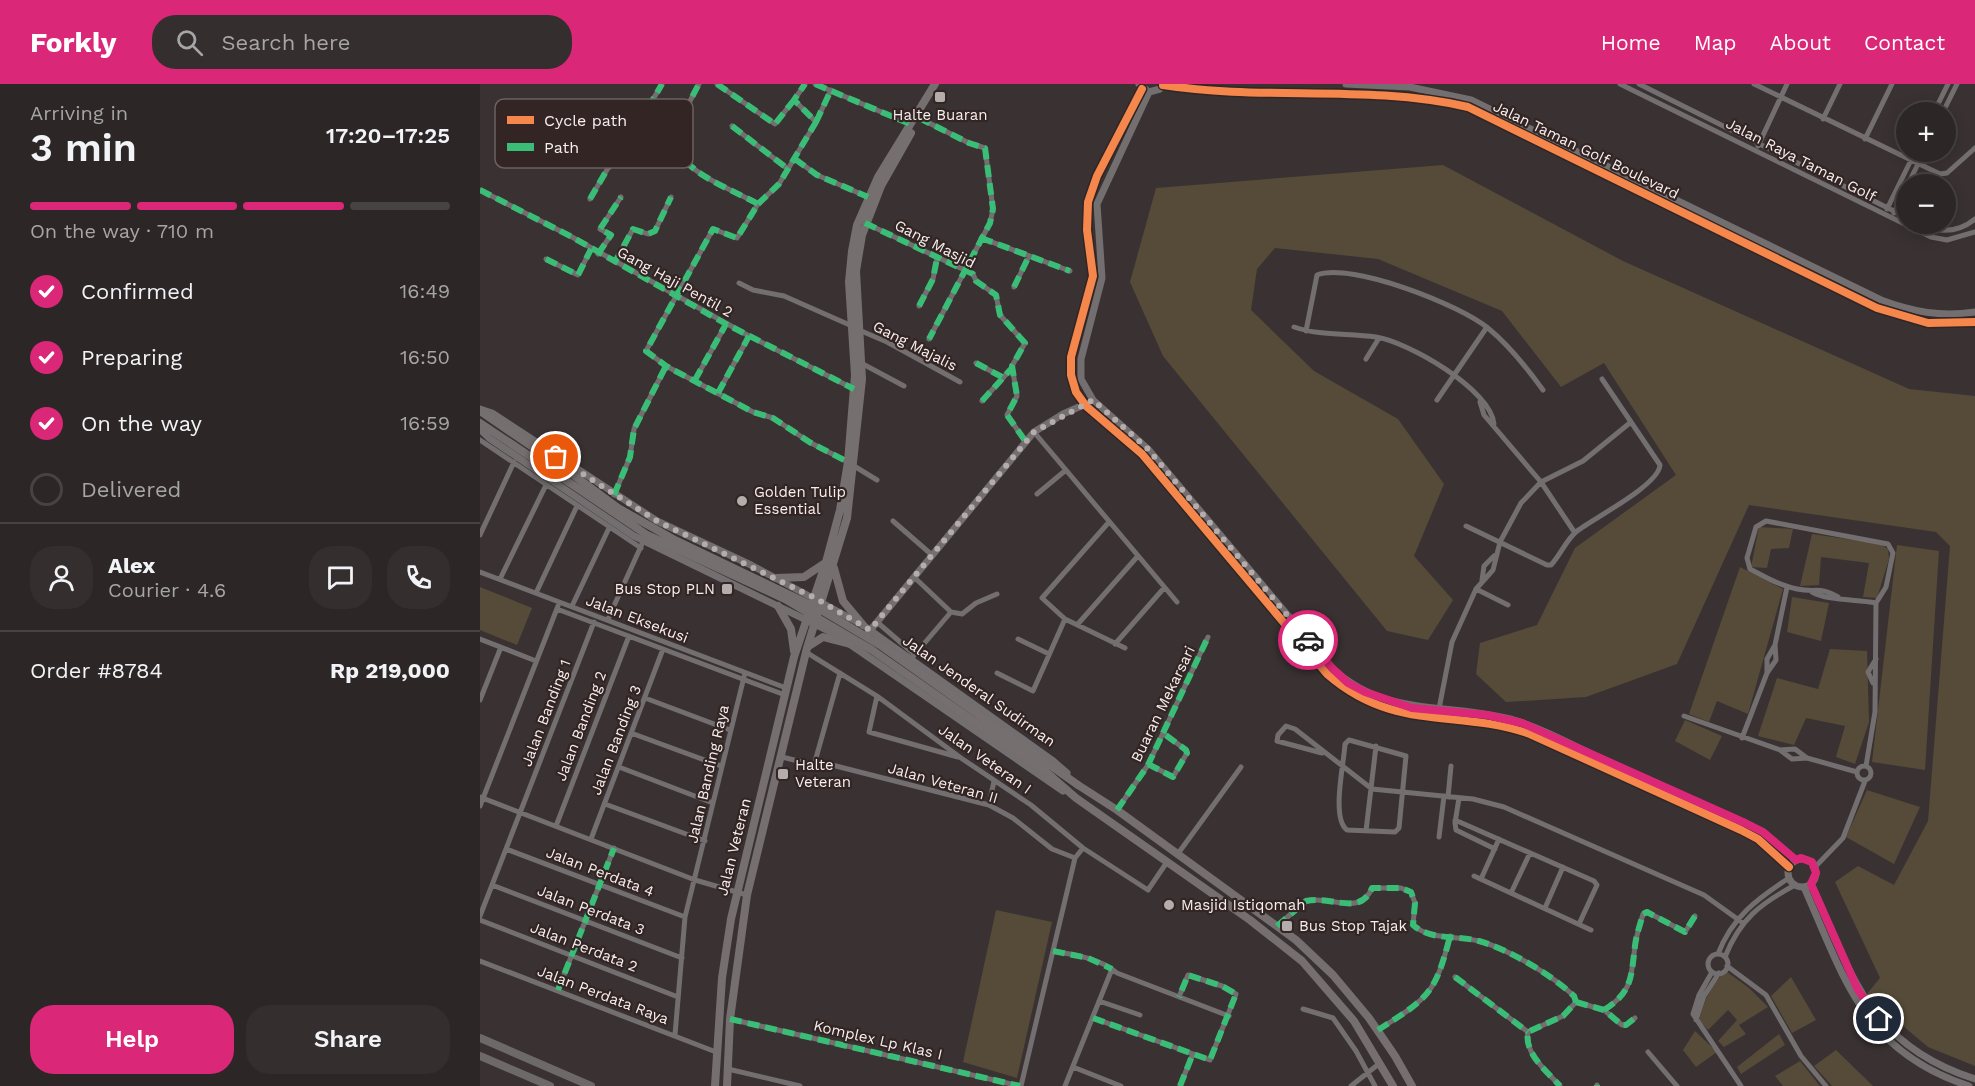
<!DOCTYPE html>
<html lang="en">
<head>
<meta charset="utf-8">
<style>
  :root { --surface:#2c2626; --page:#342e2e; --text:#f1f3f6; --muted:#a6a5a7; --line:#484343; --accent:#db2777 }
  body { margin:0; font-family:"Work Sans",sans-serif; background:var(--page); color:var(--text); height:100vh; display:flex; flex-direction:column; font-size:22px; white-space:nowrap }
  * { box-sizing:border-box; margin:0 }
  p { font-size:20px; color:var(--muted) }
  .icon { flex:none; width:33px; height:33px; fill:none; stroke:currentColor; stroke-width:2; stroke-linecap:round; stroke-linejoin:round }
  .map { position:relative; flex:1; overflow:hidden }
  .sheet { display:flex; flex-direction:column; background:var(--surface); width:480px }
  .sheet>* { flex:none }
  .tools { position:absolute; left:1416px; top:18px; display:grid; gap:12px }
  .tools a { display:grid; place-items:center; width:60px; height:60px; border-radius:50%; background:var(--surface); box-shadow:0 3px 15px #0003,0 0 0 2px var(--line); font-size:30px }
  .pin { position:absolute; display:grid; place-items:center; width:51px; height:51px; color:#fff; margin:-26px; border:3px solid #fff; border-radius:50%; box-shadow:0 2px 6px #0007 }
  .courier { position:absolute; display:grid; place-items:center; width:60px; height:60px; margin:-30px; border:4px solid #db2777; border-radius:50%; background:#fff; color:#222; box-shadow:0 2px 8px #0007 }
  .overview em { font-style:normal; font-weight:600 }
  .overview div { display:flex; flex-direction:column-reverse }
  .overview { display:flex; align-items:center; justify-content:space-between; height:102px; padding:0 30px }
  h1 { font-size:39px; font-weight:600; line-height:45px }
  .bar { display:grid; grid-template-columns:repeat(4,1fr); gap:9px 6px; align-content:center; height:72px; padding:0 30px }
  .bar i { height:8px; border-radius:4px; background:var(--line) }
  .bar .on { background:var(--accent) }
  .bar p { grid-column:span 4 }
  .line { display:flex; align-items:center; gap:15px; padding:0 30px; border-top:2px solid var(--line) }
  .line div { flex:1 }
  .round { display:grid; place-items:center; flex:none; width:63px; height:63px; border-radius:24px; background:var(--page) }
  ol { padding:0 30px; list-style:none }
  li { display:flex; align-items:center; gap:18px; height:66px }
  li p { margin-inline-start:auto }
  li .icon { padding:6px; border-radius:50%; background:var(--accent); color:#fff; stroke-width:4 }
  li:last-child { color:var(--muted) }
  li i { width:33px; height:33px; border:3px solid var(--line); border-radius:50% }
  .primary-button { display:flex; gap:12px; margin-top:auto; padding:12px 30px }
  .primary-button a { flex:1; height:69px; border-radius:24px; background:var(--accent); color:#fff; font-size:24px; font-weight:600; line-height:69px; text-align:center }
  .primary-button a+a { background:var(--page); color:var(--text) }
  header { display:flex; align-items:center; gap:36px; box-sizing:border-box; height:84px; padding:0 30px; background:var(--accent); color:#fff }
  header strong { font-size:28px }
  nav { display:flex; gap:33px; margin-inline-start:auto; font-size:21px }
  .search { width:420px; height:54px; background:var(--page); display:flex; align-items:center; gap:15px; box-sizing:border-box; padding:0 21px; border-radius:24px; color:var(--muted); font-size:22px }
  main { display:flex; flex:1; min-height:0 }
  .map>svg:first-child { display:block }
  .green { fill:#554b38 }
  .lines { fill:none; stroke-linecap:round; stroke-linejoin:round }
  .minor { stroke:#736f70; stroke-width:5 }
  .tertiary { stroke:#736f70; stroke-width:7 }
  .secondary { stroke:#6d6969; stroke-width:8 }
  .primary { stroke:#766f70; stroke-width:8 }
  .primary-bridge { stroke:#766f70; stroke-width:8 }
  .quiet { stroke:#3abd76; stroke-width:6; stroke-dasharray:12 6; stroke-linecap:butt }
  .cycleway-casing { stroke:#322524; stroke-width:11 }
  .cycleway { stroke:#f5874c; stroke-width:8 }
  .done { stroke:#b5acac; stroke-width:6; stroke-dasharray:0 10.8 }
  .route { stroke:#db2777; stroke-width:8 }
  .poi-dot { fill:#b5acac; stroke:#322524; stroke-width:2 }
  .labels { text-anchor:middle; stroke-width:4.5; stroke-linejoin:round; paint-order:stroke }
  .poi-label { font-size:15px; fill:#f7eeed; stroke:#322524; text-anchor:start }
  .street-label { font-size:15px; fill:#f7eeed; stroke:#322524 }
  .key { fill:#322524; stroke:#6d6160; stroke-width:1.5 }
  .key-label { font-size:16px; fill:#f7eeed }
</style>
</head>
<body>
<header>
<strong>Forkly</strong>
<div class="search"><svg class="icon" aria-label="search" viewBox="0 0 24 24"><circle cx="10" cy="10" r="6"/><path d="M15 15l6 6"/></svg>Search here</div>
<nav><a>Home</a><a>Map</a><a>About</a><a>Contact</a></nav>
</header>
<main>
<section class="sheet">
<div class="overview"><div><h1>3 min</h1><p>Arriving in</p></div><em>17:20–17:25</em></div>
<div class="bar"><i class="on"></i><i class="on"></i><i class="on"></i><i></i><p>On the way · 710 m</p></div>
<ol>
<li><svg class="icon" aria-label="check" viewBox="0 0 24 24"><path d="M5 12l5 5 9-10"/></svg>Confirmed<p>16:49</p></li>
<li><svg class="icon" aria-label="check" viewBox="0 0 24 24"><path d="M5 12l5 5 9-10"/></svg>Preparing<p>16:50</p></li>
<li><svg class="icon" aria-label="check" viewBox="0 0 24 24"><path d="M5 12l5 5 9-10"/></svg>On the way<p>16:59</p></li>
<li><i></i>Delivered</li>
</ol>
<div class="line" style="height:108px"><a class="round"><svg class="icon" aria-label="person" viewBox="0 0 24 24"><circle cx="12" cy="8" r="4"/><path d="M4 21q1-7 8-7t8 7"/></svg></a><div><b>Alex</b><p>Courier · 4.6</p></div><a class="round"><svg class="icon" aria-label="chat" viewBox="0 0 24 24"><path d="M4 5h16v11H9l-5 4z"/></svg></a><a class="round"><svg class="icon" aria-label="phone" viewBox="0 0 24 24"><path d="M5 4h4l2 5-3 2q2 4 5 5l2-3 5 2v4C11 20 4 13 5 4z"/></svg></a></div>
<div class="line" style="height:78px"><div>Order #8784</div><b>Rp 219,000</b></div>
<div class="primary-button"><a>Help</a><a>Share</a></div>
</section>
<div class="map">
<svg width="1495" height="1002" viewBox="0 0 1495 1002">
  <rect width="100%" height="100%" fill="#3a3232"/>
  <path class="green" d="M 963,81 L 1143,177 L 1429,305 L 1495,312 L 1495,982 L 1448,963 L 1386,911 L 1400,894 L 1355,798 L 1378,782 L 1414,801 L 1448,737 L 1470,462 L 1456,448 L 1269,421 L 1197,580 L 1106,613 L 1026,618 L 996,590 L 1000,559 L 1057,541 L 1095,464 L 1196,391 L 1124,279 L 1081,303 L 1022,227 L 898,175 L 795,164 L 777,185 L 771,226 L 834,287 L 918,335 L 964,400 L 934,472 L 973,516 L 948,556 L 907,547 L 683,272 L 650,198 L 676,104 Z
    M 1279,443 L 1313,445 L 1309,464 L 1291,465 L 1287,484 L 1271,483 Z
    M 1332,450 L 1401,460 L 1408,465 L 1409,475 L 1397,514 L 1383,513 L 1389,479 L 1341,473 L 1339,501 L 1320,502 Z
    M 1417,461 L 1459,467 L 1445,686 L 1392,678 Z
    M 1260,483 L 1303,505 L 1268,630 L 1237,617 L 1229,638 L 1209,630 Z
    M 0,503 L 52,524 L 37,561 L 0,546 Z
    M 1312,513 L 1349,519 L 1341,557 L 1307,548 Z
    M 1350,565 L 1387,567 L 1389,638 L 1375,680 L 1356,673 L 1365,642 L 1326,634 L 1314,661 L 1278,652 L 1297,594 L 1338,605 Z
    M 1205,636 L 1242,652 L 1230,676 L 1195,657 Z
    M 1387,706 L 1440,723 L 1414,780 L 1366,753 Z
    M 516,826 L 572,838 L 537,994 L 483,978 Z
    M 1247,888 L 1269,904 L 1288,923 L 1259,941 L 1266,950 L 1244,963 L 1238,957 L 1257,936 L 1248,926 L 1228,946 L 1219,936 C 1225,918 1230,897 1247,888 Z
    M 1311,893 L 1336,936 L 1312,949 L 1291,912 Z
    M 1215,947 L 1237,968 L 1216,983 L 1203,966 Z
    M 1299,950 L 1305,961 L 1261,990 L 1257,983 Z
    M 1356,966 L 1391,1000 L 1393,1002 L 1352,1002 L 1334,982 Z
    M 1320,977 L 1340,1002 L 1303,1002 L 1295,992 Z"/>
  <g class="lines">
    <path class="minor" d="M 237,0 L 295,40 L 314,16
      M 335,0 L 430,40
      M 1140,0 L 1451,153 L 1467,156 L 1495,148
      M 1159,0 L 1426,133
      M 1274,0 L 1460,90 L 1467,89 L 1495,64
      M 168,24 L 182,0
      M 1454,28 L 1468,0
      M 1463,28 L 1477,0
      M 439,34 L 489,59 L 505,64 L 513,125 L 510,139 L 449,255
      M 1343,35 L 1360,0
      M 336,38 L 351,6
      M 252,42 L 308,85
      M 1385,55 L 1412,0
      M 1278,62 L 1307,0
      M 315,75 L 337,91 L 388,113
      M 157,79 C 180,84 209,17 219,0
      M 1428,100 L 1444,68
      M 0,106 L 92,153 L 269,252 L 374,305
      M 110,115 L 142,60 L 155,63 L 166,49 L 203,72 C 211,91 259,109 278,120 L 257,154 L 233,145 L 166,267 L 186,282 L 273,328 L 293,334 L 331,359 L 368,378
      M 278,120 L 299,100 L 336,38 L 314,16 L 325,0
      M 1407,125 L 1435,68
      M 1414,129 L 1426,104
      M 385,139 L 493,190 L 496,197 L 516,211 L 520,231 L 545,259 L 532,282 L 537,312 L 527,331 L 546,358
      M 1440,140 C 1459,149 1478,149 1495,135
      M 501,154 L 590,187
      M 118,170 L 131,151 L 120,145 L 141,113
      M 66,175 L 98,191 L 111,165
      M 135,178 L 153,145 L 168,150 L 175,147 L 191,113
      M 259,199 L 273,206 L 304,212 L 372,242
      M 534,203 L 549,172
      M 439,222 L 453,195 L 457,174
      M 814,243 C 840,252 869,249 896,253 C 929,258 1011,306 1014,340
      M 379,246 L 407,258 L 480,298
      M 826,247 L 837,191 C 871,178 981,221 1009,245 C 1030,262 1047,284 1063,306
      M 886,275 L 899,254
      M 381,279 L 424,302
      M 496,279 L 522,293
      M 215,296 L 246,240
      M 238,309 L 269,252
      M 957,316 L 1007,243
      M 502,317 L 531,285
      M 1000,318 L 1004,331 L 1061,398 L 1095,449
      M 554,348 L 697,518
      M 0,356 L 161,464
      M 374,382 L 397,396
      M 557,410 L 586,386
      M 134,411 L 150,373 L 154,345 L 186,282
      M 413,437 L 452,471
      M 629,438 L 562,514 L 585,535 L 645,564
      M 986,442 L 1067,481 L 1071,481 C 1081,470 1086,456 1097,447 C 1114,434 1179,401 1180,381 L 1122,295
      M 0,451 L 34,378
      M 0,488 L 306,604
      M 20,495 L 66,401
      M 1002,496 L 1004,482 L 1014,472
      M 996,505 L 1028,521
      M 1332,508 C 1348,517 1376,515 1396,519 L 1395,628 L 1386,682
      M 56,509 L 97,422
      M 1358,513 C 1340,502 1336,509 1317,505 C 1301,502 1285,493 1270,485 L 1267,474 L 1276,443 L 1286,437 L 1408,460 L 1413,469 L 1406,503 L 1396,519
      M 92,522 L 129,444
      M 77,525 L 305,611
      M 471,528 L 482,530 L 496,519 L 517,510
      M 128,535 L 162,460
      M 397,538 L 434,570
      M 597,541 L 657,473
      M 0,555 L 56,577
      M 538,555 L 569,570
      M 635,560 L 684,504
      M 326,568 L 397,612 L 481,674 L 551,721 L 603,764 L 668,806 L 687,778
      M 431,575 L 471,528 L 434,493
      M 1287,588 L 1287,575 L 1295,561 L 1307,503
      M 517,589 L 553,607 L 585,535
      M 1393,599 L 1388,588 L 1396,575
      M 397,612 L 389,648 L 478,673
      M 165,614 L 250,646
      M 0,616 L 21,563
      M 1204,632 L 1300,666 L 1315,665 L 1327,674
      M 957,635 L 972,558 L 996,505 L 1013,486 L 1020,458 L 1041,419 L 1061,398 L 1103,377 L 1151,338
      M 151,649 L 241,682
      M 1262,654 L 1287,589 L 1296,576 L 1295,561
      M 869,656 L 926,672 L 919,744 L 915,748 L 867,746 C 851,734 864,680 865,660 Z
      M 1300,666 L 1312,675 L 1327,674 L 1377,688
      M 842,669 L 797,657 L 798,651 L 806,642 L 815,645 L 892,705 L 993,715 L 1024,723 L 1224,811 L 1263,839
      M 302,673 L 334,681 L 352,681 L 509,721 L 533,734 L 572,765 L 595,774 L 603,764
      M 668,680 L 693,693 L 707,669 L 706,666 L 683,649
      M 334,681 L 360,589
      M1377 689a7 7 0 1 1 14 0a7 7 0 1 1-14 0Z
      M 139,683 L 233,719
      M 0,713 L 215,796 L 267,811
      M 968,713 L 971,682
      M 979,714 L 975,739 L 976,746 L 1015,765
      M 125,720 L 225,757
      M 509,721 L 514,697
      M 0,722 L 78,522
      M 637,726 L 668,681 L 728,553
      M 975,736 L 1114,797 L 1117,801 L 1099,840
      M 76,742 L 149,552
      M 886,747 L 896,662
      M 959,753 L 964,712
      M 111,755 L 183,565
      M 26,765 L 205,833
      M 697,771 L 761,683
      M 1335,783 L 1363,754 L 1385,697
      M 994,792 L 1111,846
      M 1001,795 L 1019,755
      M 12,801 L 202,874
      M 1031,809 L 1050,769
      M 1065,824 L 1083,783
      M 0,832 L 114,538
      M 0,836 L 198,913
      M 797,842 L 826,817 C 851,811 880,833 892,804 L 921,804 L 931,808 L 935,819 L 933,841 C 951,857 977,851 999,857 C 1028,865 1072,891 1094,912 L 1096,918 L 1083,932 L 1048,948 C 1044,970 1067,987 1080,1002
      M 573,867 C 595,871 620,874 637,889 L 749,932
      M 1238,870 C 1252,833 1277,815 1309,794
      M1228 880a10 10 0 1 1 20 0a10 10 0 1 1-20 0Z
      M 1245,873 C 1260,835 1280,820 1315,801
      M 0,877 L 236,968
      M 1247,882 L 1286,911 L 1321,972 L 1346,1002
      M 1232,888 L 1219,911 L 1213,930 L 1261,1002
      M 975,893 L 1048,948
      M 78,906 L 134,764
      M 619,917 L 660,931
      M 1096,918 L 1124,926 L 1142,941 L 1146,941 L 1155,934
      M 823,925 L 853,934 L 876,967 L 895,1002
      M 1124,926 C 1153,908 1151,892 1155,862 C 1156,852 1160,841 1163,830 L 1167,828 L 1205,848 L 1215,832
      M 613,934 L 730,976 L 756,910 L 742,902 L 708,891 L 699,913
      M 250,935 L 540,1002
      M 1216,936 L 1224,912 L 1239,889
      M 898,946 C 948,914 955,911 970,852
      M 195,951 L 205,833 L 265,589
      M 1168,968 L 1197,1002
      M 593,983 L 641,1002
      M 248,985 L 320,1002
      M 541,1002 L 595,774
      M 585,1002 L 632,885
      M 700,1002 L 712,972
      M 871,1002 L 900,979
      M 1117,1002 L 1117,1001"/>
    <path class="tertiary" d="M 659,0 L 669,8 L 680,5 L 683,0
      M 866,0 L 930,3 L 991,16 L 1401,216 C 1433,228 1461,233 1495,228
      M 683,1 C 784,17 888,0 988,23 L 1397,224 L 1448,239 L 1495,238
      M 662,5 L 617,92 L 608,118 L 607,146 L 613,192 L 591,273 L 591,291 L 596,308 L 606,322 L 662,370 L 847,590 C 915,649 975,624 1050,650 L 1261,746 L 1278,755 L 1309,783
      M 669,8 L 617,120 L 622,194 L 601,275 L 601,295 L 613,316 L 668,365 L 853,585 C 908,634 965,618 1030,635 C 1062,644 1092,661 1122,675 C 1170,697 1217,718 1265,739 L 1283,748 L 1316,776
      M 0,325 L 12,329 L 177,437 L 271,481 L 383,541 L 572,676 L 587,689
      M 0,345 L 9,354 L 154,452 L 355,550 L 583,707
      M 388,549 L 554,348 L 583,330 L 608,319
      M1308 789a14 14 0 1 1 28 0a14 14 0 1 1-28 0Z
      M 1331,800 C 1372,892 1389,961 1495,995
      M 1324,803 C 1365,896 1383,967 1489,1002"/>
    <path class="secondary" d="M 0,954 L 111,1002
      M 0,972 L 70,1002"/>
    <path class="primary" d="M 0,327 L 92,390
      M 0,339 L 87,397
      M 354,484 L 363,517 L 383,541
      M 296,494 L 324,493 L 345,479
      M 298,522 L 311,545 L 314,567
      M 329,562 L 343,553 L 370,560
      M 565,687 L 596,714 L 770,836 L 822,877 L 874,937 L 913,1002
      M 598,701 L 637,726 L 816,856 L 853,891 L 889,934 L 915,972 L 932,1002
      M 235,1002 L 242,894 L 251,835 L 314,573 L 346,478 L 360,426 L 368,378 L 375,291 L 369,198 L 372,167 L 377,141 L 398,93 L 455,0
      M 247,1002 L 250,935 L 267,811 L 327,564 L 367,434 L 382,295 L 376,187 L 382,151 L 401,102 L 431,49"/>
    <path class="primary-bridge" d="M 92,390 L 138,424 L 193,455 L 343,527 L 400,561 L 598,701
      M 87,397 L 167,451 L 305,515 L 392,566 L 565,687"/>
    <path class="quiet" d="M 237,0 L 295,40 L 314,16
      M 335,0 L 430,40
      M 168,24 L 182,0
      M 439,34 L 489,59 L 505,64 L 513,125 L 510,139 L 449,255
      M 336,38 L 351,6
      M 252,42 L 308,85
      M 315,75 L 337,91 L 388,113
      M 157,79 C 180,84 209,17 219,0
      M 0,106 L 92,153 L 246,240 L 374,305
      M 110,115 L 142,60 L 155,63 L 166,49 L 203,72 C 211,91 259,109 278,120 L 257,154 L 233,145 L 166,267 L 186,282 L 273,328 L 293,334 L 331,359 L 368,378
      M 278,120 L 299,100 L 336,38 L 314,16 L 325,0
      M 385,139 L 493,190 L 496,197 L 516,211 L 520,231 L 545,259 L 532,282 L 537,312 L 527,331 L 546,358
      M 501,154 L 590,187
      M 118,170 L 131,151 L 120,145 L 141,113
      M 66,175 L 98,191 L 111,165
      M 135,178 L 153,145 L 168,150 L 175,147 L 191,113
      M 534,203 L 549,172
      M 439,222 L 453,195 L 457,174
      M 496,279 L 522,293
      M 215,296 L 246,240
      M 238,309 L 269,252
      M 502,317 L 531,285
      M 134,411 L 150,373 L 154,345 L 186,282
      M 668,680 L 693,693 L 707,669 L 706,666 L 683,649
      M 637,726 L 668,681 L 728,553
      M 797,842 L 826,817 C 851,811 880,833 892,804 L 921,804 L 931,808 L 935,819 L 933,841 C 951,857 977,851 999,857 C 1028,865 1072,891 1094,912 L 1096,918 L 1083,932 L 1048,948 C 1044,970 1067,987 1080,1002
      M 573,867 L 608,874 L 632,885
      M 975,893 L 1048,948
      M 78,906 L 134,764
      M 1096,918 L 1124,926 L 1142,941 L 1146,941 L 1155,934
      M 1124,926 C 1153,908 1151,892 1155,862 C 1156,852 1160,841 1163,830 L 1167,828 L 1205,848 L 1215,832
      M 613,934 L 730,976 L 756,910 L 742,902 L 708,891 L 699,913
      M 250,935 L 540,1002
      M 898,946 C 948,914 955,911 970,852
      M 700,1002 L 712,972
      M 1117,1002 L 1117,1001"/>
    <defs>
      <path id="cycleway" d="M 683,1 C 784,17 888,0 988,23 L 1397,224 L 1448,239 L 1495,238
        M 662,5 L 617,92 L 608,118 L 607,146 L 613,192 L 591,273 L 591,291 L 596,308 L 606,322 L 662,370 L 847,590 C 915,649 975,624 1050,650 L 1261,746 L 1278,755 L 1309,783"/>
    </defs>
    <use href="#cycleway" class="cycleway-casing"/>
    <use href="#cycleway" class="cycleway"/>
  </g>
  <g class="lines">
    <path class="done" d="M 76,373 L 177,437 L 335,514 L 390,546 L 554,348 L 613,316 L 668,365 L 828,556"/>
    <path class="route" d="M 828,556 L 853,585 L 868,599 L 885,608 L 932,624 L 1007,631 L 1042,639 L 1265,739 L 1283,748 L 1316,776 L 1321,774 L 1332,778 L 1336,789 L 1331,800 L 1378,906 L 1399,935"/>
  </g>
  <g class="poi-dot">
    <rect x="454" y="7" width="12" height="12" rx="3"/>
    <circle cx="262" cy="417" r="6"/>
    <rect x="241" y="499" width="12" height="12" rx="3"/>
    <rect x="297" y="684" width="12" height="12" rx="3"/>
    <circle cx="689" cy="821" r="6"/>
    <rect x="801" y="836" width="12" height="12" rx="3"/>
  </g>
  <g class="labels">
    <g class="poi-label">
      <text x="460" y="36" text-anchor="middle">Halte Buaran</text>
      <text x="274" y="413">Golden Tulip<tspan x="274" dy="17">Essential</tspan></text>
      <text x="235" y="510" text-anchor="end">Bus Stop PLN</text>
      <text x="315" y="686">Halte<tspan x="315" dy="17">Veteran</tspan></text>
      <text x="701" y="826">Masjid Istiqomah</text>
      <text x="819" y="847">Bus Stop Tajak</text>
    </g>
    <g class="street-label">
      <text transform="translate(1106 66) rotate(26)" y="5">Jalan Taman Golf Boulevard</text>
      <text transform="translate(1321 76) rotate(27)" y="5">Jalan Raya Taman Golf</text>
      <text transform="translate(455 160) rotate(27)" y="5">Gang Masjid</text>
      <text transform="translate(195 198) rotate(29)" y="5">Gang Haji Pentil 2</text>
      <text transform="translate(435 262) rotate(27)" y="5">Gang Majalis</text>
      <text transform="translate(157 535) rotate(21)" y="5">Jalan Eksekusi</text>
      <text transform="translate(499 607) rotate(35)" y="5">Jalan Jenderal Sudirman</text>
      <text transform="translate(683 620) rotate(-64)" y="5">Buaran Mekarsari</text>
      <text transform="translate(66 629) rotate(-69)" y="5">Jalan Banding 1</text>
      <text transform="translate(101 642) rotate(-69)" y="5">Jalan Banding 2</text>
      <text transform="translate(136 656) rotate(-69)" y="5">Jalan Banding 3</text>
      <text transform="translate(505 675) rotate(35)" y="5">Jalan Veteran I</text>
      <text transform="translate(228 690) rotate(-77)" y="5">Jalan Banding Raya</text>
      <text transform="translate(463 699) rotate(16)" y="5">Jalan Veteran II</text>
      <text transform="translate(254 763) rotate(-76)" y="5">Jalan Veteran</text>
      <text transform="translate(120 788) rotate(21)" y="5">Jalan Perdata 4</text>
      <text transform="translate(111 826) rotate(21)" y="5">Jalan Perdata 3</text>
      <text transform="translate(104 863) rotate(21)" y="5">Jalan Perdata 2</text>
      <text transform="translate(123 911) rotate(21)" y="5">Jalan Perdata Raya</text>
      <text transform="translate(398 956) rotate(13)" y="5">Komplex Lp Klas I</text>
    </g>
  </g>
  <rect x="15" y="15" width="198" height="69" rx="9" class="key"/>
  <rect x="27" y="32" width="27" height="8" fill="#f5874c"/>
  <rect x="27" y="59" width="27" height="8" fill="#3abd76"/>
  <g class="key-label">
    <text x="64" y="42">Cycle path</text>
    <text x="64" y="69">Path</text>
  </g>
</svg>
<div class="tools">
<a>+</a>
<a>−</a>
</div>
<div class="pin" style="left:76px;top:373px;background:#ea580c"><svg class="icon" aria-label="bag" viewBox="0 0 24 24"><path d="M5 8h14l-1 12H6zM9 8a3 3 0 0 1 6 0"/></svg></div>
<div class="pin" style="left:1399px;top:935px;background:#1f2937"><svg class="icon" aria-label="home" viewBox="0 0 24 24"><path d="M3 11l9-7 9 7M6 9v11h12V9"/></svg></div>
<div class="courier" style="left:828px;top:556px"><svg class="icon" aria-label="car" viewBox="0 0 24 24"><path d="M5 17H2v-5l4-1 3-4h7l3 4 3 1v5h-3M9 17h6M6 11h13"/><circle cx="7" cy="17" r="2"/><circle cx="17" cy="17" r="2"/></svg></div>
</div>
</main>
</body>
</html>
